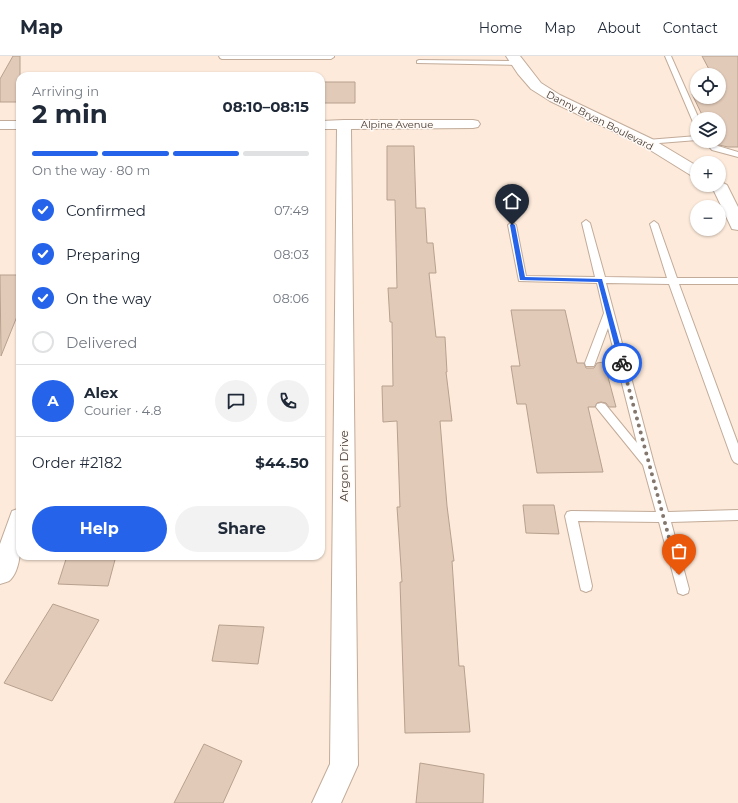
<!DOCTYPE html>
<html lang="en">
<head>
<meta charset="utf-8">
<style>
  :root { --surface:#fff; --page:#f2f2f3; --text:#1f2937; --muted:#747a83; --line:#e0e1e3; --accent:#2563eb }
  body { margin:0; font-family:Montserrat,sans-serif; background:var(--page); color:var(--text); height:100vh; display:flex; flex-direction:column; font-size:15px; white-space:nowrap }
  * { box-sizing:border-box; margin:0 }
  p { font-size:13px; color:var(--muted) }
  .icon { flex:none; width:22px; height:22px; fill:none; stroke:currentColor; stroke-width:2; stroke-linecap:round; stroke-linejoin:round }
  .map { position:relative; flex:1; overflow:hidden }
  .details { position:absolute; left:16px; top:16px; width:309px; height:488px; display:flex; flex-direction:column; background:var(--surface); border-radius:12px; box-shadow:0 1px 3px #0004 }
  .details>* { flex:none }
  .buttons { position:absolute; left:690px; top:12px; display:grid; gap:8px }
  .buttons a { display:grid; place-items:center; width:36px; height:36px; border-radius:50%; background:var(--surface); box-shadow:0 1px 3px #0004; font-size:20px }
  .pin { position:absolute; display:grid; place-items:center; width:34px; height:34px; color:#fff; margin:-41px -17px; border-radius:50% 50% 50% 0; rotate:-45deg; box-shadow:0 0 4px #0007 }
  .pin .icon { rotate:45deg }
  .courier { position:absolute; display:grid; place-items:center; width:40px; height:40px; margin:-20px; border:3px solid #2563eb; border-radius:50%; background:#fff; color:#222; box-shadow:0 1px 5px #0007 }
  .overview em { font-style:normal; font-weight:700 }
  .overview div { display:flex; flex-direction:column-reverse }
  .overview { display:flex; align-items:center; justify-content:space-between; height:68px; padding:0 16px }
  h1 { font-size:26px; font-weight:700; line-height:30px }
  .bar { display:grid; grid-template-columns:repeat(4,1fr); gap:6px 4px; align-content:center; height:48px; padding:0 16px }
  .bar i { height:5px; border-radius:3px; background:var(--line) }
  .bar .selected { background:var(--accent) }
  .bar p { grid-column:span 4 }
  .line { display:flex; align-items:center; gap:10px; padding:0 16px; border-top:1px solid var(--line) }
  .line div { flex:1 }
  .round { display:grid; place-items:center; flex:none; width:42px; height:42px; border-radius:21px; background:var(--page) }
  ol { padding:0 16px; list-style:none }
  li { display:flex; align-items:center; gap:12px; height:44px }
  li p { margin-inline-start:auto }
  li .icon { padding:4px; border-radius:50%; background:var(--accent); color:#fff; stroke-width:4 }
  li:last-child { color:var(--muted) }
  li i { width:22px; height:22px; border:2px solid var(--line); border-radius:50% }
  .button { display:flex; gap:8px; margin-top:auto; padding:8px 16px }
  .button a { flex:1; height:46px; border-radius:24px; background:var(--accent); color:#fff; font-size:16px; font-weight:700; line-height:46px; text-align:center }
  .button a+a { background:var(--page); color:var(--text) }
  header { display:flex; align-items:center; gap:24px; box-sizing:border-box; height:56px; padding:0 20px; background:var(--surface); border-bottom:1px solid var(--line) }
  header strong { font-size:19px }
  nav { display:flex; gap:22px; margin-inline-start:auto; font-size:14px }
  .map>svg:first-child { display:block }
  .building { fill:#e2cab8; stroke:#b7a08e }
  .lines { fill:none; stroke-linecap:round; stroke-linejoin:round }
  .lane-casing { stroke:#c2ab99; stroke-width:2 }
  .street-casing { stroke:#c2ab99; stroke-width:2 }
  .lane { fill:#fff; fill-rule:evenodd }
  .street { fill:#fff; fill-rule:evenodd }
  .route { fill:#2563eb }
  .done { stroke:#84776d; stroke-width:4; stroke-dasharray:0 7.2 }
  .labels { text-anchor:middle; stroke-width:3; stroke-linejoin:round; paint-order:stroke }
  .far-street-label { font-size:10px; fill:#433932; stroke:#fffaf6 }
  .street-label { font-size:12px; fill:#433932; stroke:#fffaf6 }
</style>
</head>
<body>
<header>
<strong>Map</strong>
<nav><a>Home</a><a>Map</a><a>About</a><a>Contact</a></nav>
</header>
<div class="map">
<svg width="738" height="747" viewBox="0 0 738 747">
  <rect width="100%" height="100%" fill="#fdeada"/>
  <path class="building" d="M 13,0 L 20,0 L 20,46 L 0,46 L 0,23 Z
    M 702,0 L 738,0 L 738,91 L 728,91 L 719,89 L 714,85 L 719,85 L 719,63 L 704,63 L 692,38 L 697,38 L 697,41 L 719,41 L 719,38 L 721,38 L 719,34 L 719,19 L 712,19 Z
    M 321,26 L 355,26 L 355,47 L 321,47 Z
    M 387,90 L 414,90 L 416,152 L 425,152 L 427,187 L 433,187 L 436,217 L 429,217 L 436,281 L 445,281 L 447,316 L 446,316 L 452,365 L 440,365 L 447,450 L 454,505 L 452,505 L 459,610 L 464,610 L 470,676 L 405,677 L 400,526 L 402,526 L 397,451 L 400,451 L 397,365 L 383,366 L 382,330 L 393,330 L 392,266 L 390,266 L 388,232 L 397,232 L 395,144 L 387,144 Z
    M 0,219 L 20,219 L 20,253 L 1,300 Z
    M 511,254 L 565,254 L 577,307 L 584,307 L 586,312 L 594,312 L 597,307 L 604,306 L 616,351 L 609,351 L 606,347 L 601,346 L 597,347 L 595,351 L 588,351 L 603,416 L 537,417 L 526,348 L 517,348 L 511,310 L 520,310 Z
    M 523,449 L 554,449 L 559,478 L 526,477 Z
    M 67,500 L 116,500 L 108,530 L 58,528 Z
    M 53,548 L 99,564 L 52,645 L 4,627 Z
    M 219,569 L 264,571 L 258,608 L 212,605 Z
    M 204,688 L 242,705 L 223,747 L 174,747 Z
    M 420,707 L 484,718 L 483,747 L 416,747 Z"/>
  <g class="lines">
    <defs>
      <path id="lane" d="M 219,0 L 334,0 L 334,1 L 331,3 L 222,3 L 220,2 Z
        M 665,0 L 671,0 L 699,63 L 697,63 L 697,68 L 693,66 Z
        M 419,4 L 518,5 L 521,7 L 518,9 L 417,7 L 417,5 Z
        M 697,80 L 697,84 L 647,88 L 643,86 L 647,84 Z
        M 704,85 L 712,85 L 718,90 L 738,96 L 738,101 L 712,94 Z
        M 586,164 L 590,167 L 605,221 L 667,222 L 650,168 L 654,165 L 658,168 L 677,222 L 738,222 L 738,228 L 679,228 L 738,388 L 738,408 L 734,406 L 732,403 L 669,228 L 606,227 L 654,408 L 668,456 L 738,454 L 738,464 L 671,466 L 689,533 L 688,537 L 683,539 L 678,537 L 677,533 L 659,466 L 578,465 L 592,530 L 591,534 L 586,536 L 581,534 L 580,530 L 565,460 L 567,456 L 571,455 L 656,456 L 643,409 L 596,351 L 597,348 L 601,347 L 605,348 L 637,387 L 608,272 L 594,310 L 586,310 L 585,307 L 604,257 L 597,227 L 519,225 L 508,169 L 512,166 L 516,169 L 526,220 L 595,221 L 582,167 Z"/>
      <path id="street" d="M 506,0 L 520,0 L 541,27 L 560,39 L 652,83 L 697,110 L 697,122 L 692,120 L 642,89 L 550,45 L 531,33 L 518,18 Z
        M 344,64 L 473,64 L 478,65 L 480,68 L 478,71 L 473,72 L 351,73 L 358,709 L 341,747 L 312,747 L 330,708 L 337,73 L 321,73 L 321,65 Z
        M 0,65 L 20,65 L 20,73 L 0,73 Z
        M 719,125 L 727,129 L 738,151 L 738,174 L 732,173 L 714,135 L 708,129 L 719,129 Z
        M 20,452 C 20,470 25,512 9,525 C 7,526 3,527 0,528 L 0,488 L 12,455 Z"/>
    </defs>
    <use href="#lane" class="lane-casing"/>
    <use href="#street" class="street-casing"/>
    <use href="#lane" class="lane"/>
    <use href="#street" class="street"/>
  </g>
  <path class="route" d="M 512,167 L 515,169 L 525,221 L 602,223 L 625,307 L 624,309 L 620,309 L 619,307 L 598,226 L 520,224 L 510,169 Z"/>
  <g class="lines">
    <path class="done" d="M 622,307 L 679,519"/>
  </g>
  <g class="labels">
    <g class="far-street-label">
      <text transform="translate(600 64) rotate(27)" y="4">Danny Bryan Boulevard</text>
      <text x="397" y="72">Alpine Avenue</text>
    </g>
    <g class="street-label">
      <text transform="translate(344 410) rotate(-90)" y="4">Argon Drive</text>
    </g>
  </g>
</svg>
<div class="buttons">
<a><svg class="icon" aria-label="locate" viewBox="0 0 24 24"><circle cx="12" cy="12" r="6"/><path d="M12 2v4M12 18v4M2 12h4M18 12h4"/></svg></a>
<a><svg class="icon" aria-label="layers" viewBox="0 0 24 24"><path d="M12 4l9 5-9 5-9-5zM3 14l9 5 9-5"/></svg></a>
<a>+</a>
<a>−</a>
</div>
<div class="pin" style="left:679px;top:519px;background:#ea580c"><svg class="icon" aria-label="bag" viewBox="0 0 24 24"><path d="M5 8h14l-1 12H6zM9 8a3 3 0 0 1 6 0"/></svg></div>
<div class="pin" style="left:512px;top:169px;background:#1f2937"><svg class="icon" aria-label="home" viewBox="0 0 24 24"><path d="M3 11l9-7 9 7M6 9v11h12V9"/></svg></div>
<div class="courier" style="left:622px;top:307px"><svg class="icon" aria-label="bike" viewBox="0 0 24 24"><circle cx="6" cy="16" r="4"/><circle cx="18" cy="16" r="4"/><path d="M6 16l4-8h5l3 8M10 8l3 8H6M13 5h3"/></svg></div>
<section class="details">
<div class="overview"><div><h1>2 min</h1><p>Arriving in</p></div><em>08:10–08:15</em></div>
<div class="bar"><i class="selected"></i><i class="selected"></i><i class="selected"></i><i></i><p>On the way · 80 m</p></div>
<ol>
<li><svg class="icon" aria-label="check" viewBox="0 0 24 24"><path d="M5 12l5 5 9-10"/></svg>Confirmed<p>07:49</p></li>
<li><svg class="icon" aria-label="check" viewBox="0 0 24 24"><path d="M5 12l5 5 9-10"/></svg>Preparing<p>08:03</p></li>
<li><svg class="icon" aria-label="check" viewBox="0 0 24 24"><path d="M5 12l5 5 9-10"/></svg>On the way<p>08:06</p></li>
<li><i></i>Delivered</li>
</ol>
<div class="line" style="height:72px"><b class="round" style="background:var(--accent);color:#fff">A</b><div><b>Alex</b><p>Courier · 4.8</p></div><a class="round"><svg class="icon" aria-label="chat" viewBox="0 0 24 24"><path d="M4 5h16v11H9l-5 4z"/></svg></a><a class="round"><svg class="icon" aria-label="phone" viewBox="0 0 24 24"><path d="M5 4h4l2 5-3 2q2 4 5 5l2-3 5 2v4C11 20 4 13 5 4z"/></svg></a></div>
<div class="line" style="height:52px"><div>Order #2182</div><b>$44.50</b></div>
<div class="button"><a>Help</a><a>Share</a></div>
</section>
</div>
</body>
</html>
